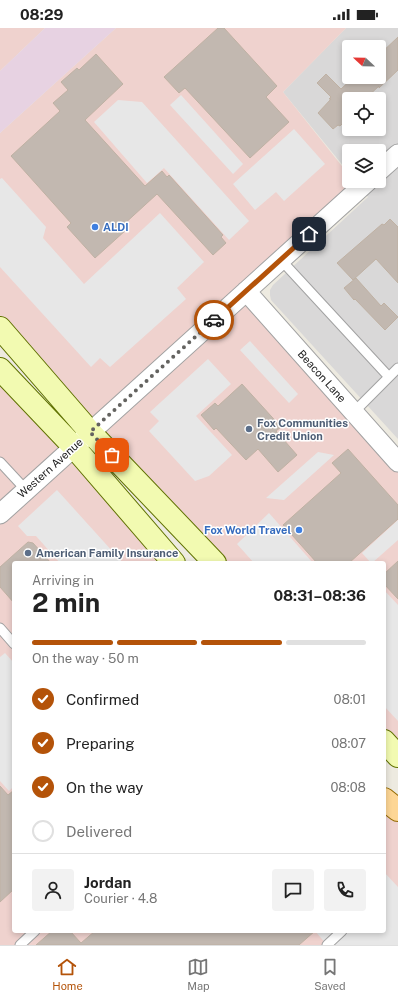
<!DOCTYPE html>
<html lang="en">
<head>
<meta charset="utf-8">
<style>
  :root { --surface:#fff; --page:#f2f2f2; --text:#222; --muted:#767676; --line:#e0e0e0; --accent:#b45309 }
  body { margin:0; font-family:"Public Sans",sans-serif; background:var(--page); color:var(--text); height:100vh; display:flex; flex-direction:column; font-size:15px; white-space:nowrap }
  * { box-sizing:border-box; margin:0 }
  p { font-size:13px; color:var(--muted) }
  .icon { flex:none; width:22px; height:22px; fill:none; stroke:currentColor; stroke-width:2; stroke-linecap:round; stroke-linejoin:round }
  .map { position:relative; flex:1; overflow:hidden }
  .side { position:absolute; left:12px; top:533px; width:374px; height:372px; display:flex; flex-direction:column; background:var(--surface); border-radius:4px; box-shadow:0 2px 6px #0003 }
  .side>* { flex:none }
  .needle { width:26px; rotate:292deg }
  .fabs { position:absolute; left:342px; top:12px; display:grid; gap:8px }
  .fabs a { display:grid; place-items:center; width:44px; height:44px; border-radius:4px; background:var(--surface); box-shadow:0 2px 6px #0003; font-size:20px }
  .pin { position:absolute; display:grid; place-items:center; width:34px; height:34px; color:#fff; margin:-17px; border-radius:8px; box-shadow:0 2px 6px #0006 }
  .courier { position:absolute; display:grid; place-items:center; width:40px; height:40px; margin:-20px; border:3px solid #b45309; border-radius:50%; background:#fff; color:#222; box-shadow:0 1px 5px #0007 }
  .summary em { font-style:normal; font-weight:700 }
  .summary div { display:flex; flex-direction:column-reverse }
  .summary { display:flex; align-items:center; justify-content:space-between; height:68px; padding:0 20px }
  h1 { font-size:26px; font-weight:700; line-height:30px }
  .bar { display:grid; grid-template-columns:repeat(4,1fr); gap:6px 4px; align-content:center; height:48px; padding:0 20px }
  .bar i { height:5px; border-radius:3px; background:var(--line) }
  .bar .on { background:var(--accent) }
  .bar p { grid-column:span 4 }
  .line { display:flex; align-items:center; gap:10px; padding:0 20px; border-top:1px solid var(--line) }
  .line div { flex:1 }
  .round { display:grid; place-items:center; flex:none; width:42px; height:42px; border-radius:4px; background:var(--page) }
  ol { padding:0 20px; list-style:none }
  li { display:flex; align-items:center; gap:12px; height:44px }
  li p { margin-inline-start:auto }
  li .icon { padding:4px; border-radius:50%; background:var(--accent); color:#fff; stroke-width:4 }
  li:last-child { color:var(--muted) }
  li i { width:22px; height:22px; border:2px solid var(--line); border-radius:50% }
  .status { display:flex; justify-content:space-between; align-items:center; height:28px; padding:0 20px; background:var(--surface); direction:ltr }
  .status svg { height:11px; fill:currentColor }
  .dock { display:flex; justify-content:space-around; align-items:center; height:56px; border-top:1px solid var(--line); background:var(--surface); font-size:11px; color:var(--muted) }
  .dock a { display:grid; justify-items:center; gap:2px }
  .dock .on { color:var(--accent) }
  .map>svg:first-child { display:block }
  .residential { fill:#d9d8d8; fill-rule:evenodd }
  .commercial { fill:#efd2ce }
  .industrial { fill:#e7d2e2 }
  .parking { fill:#e7e7e7 }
  .building { fill:#c2b8b0; stroke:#bfb1a3 }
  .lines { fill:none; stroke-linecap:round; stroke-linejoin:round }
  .service-casing { stroke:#a2a2a2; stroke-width:11 }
  .minor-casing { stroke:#a2a2a2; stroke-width:21 }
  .secondary-casing { stroke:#607202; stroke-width:24 }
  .primary-casing { stroke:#936a00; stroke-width:24 }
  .service { stroke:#fff; stroke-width:9 }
  .minor { stroke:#fff; stroke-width:19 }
  .secondary { stroke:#f2fab1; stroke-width:22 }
  .primary { stroke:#fdd695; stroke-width:22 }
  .done { stroke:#646360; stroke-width:4; stroke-dasharray:0 7.2 }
  .route { stroke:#b45309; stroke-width:5 }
  .shop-dot { fill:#3f7fe0; stroke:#fff; stroke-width:1.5 }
  .service-dot { fill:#5c6f8a; stroke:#fff; stroke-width:1.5 }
  .labels { text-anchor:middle; stroke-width:3; stroke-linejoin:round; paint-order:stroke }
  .shop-label { font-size:11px; font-weight:bold; fill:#366cbe; stroke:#fff; text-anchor:start }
  .street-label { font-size:11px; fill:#1b1b1b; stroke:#fff }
  .service-label { font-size:11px; font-weight:bold; fill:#4e5e75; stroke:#fff; text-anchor:start }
</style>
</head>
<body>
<div class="status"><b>08:29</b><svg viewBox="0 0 49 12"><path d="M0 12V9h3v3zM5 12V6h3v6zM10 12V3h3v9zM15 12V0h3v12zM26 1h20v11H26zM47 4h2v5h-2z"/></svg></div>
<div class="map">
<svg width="398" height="917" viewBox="0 0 398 917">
  <rect width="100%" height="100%" fill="#edeae0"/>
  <path class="residential" d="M 346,0 L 398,0 L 398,411 L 271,272 L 270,267 L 270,262 L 273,257 L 368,169 L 355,153 L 379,153 L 379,123 L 349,123 L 349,145 L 283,64 ZM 349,19 L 379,19 L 379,49 L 349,49 ZM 349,71 L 379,71 L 379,101 L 349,101 Z"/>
  <path class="commercial" d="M 0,0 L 45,0 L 0,43 Z
    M 116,0 L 346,0 L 283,64 L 349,147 L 349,153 L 354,153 L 360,161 L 246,263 L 398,434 L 398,728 L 384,713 L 384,535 L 215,535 L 0,300 L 0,105 Z
    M 0,341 L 174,535 L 14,535 L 14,903 L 384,903 L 384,777 L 398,793 L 398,917 L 0,917 Z"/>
  <path class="industrial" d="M 45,0 L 116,0 L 0,105 L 0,43 Z"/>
  <path class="parking" d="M 181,67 L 243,136 L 233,146 L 170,77 Z
    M 118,72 L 142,74 L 249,193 L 229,212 L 164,140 L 147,155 L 94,94 Z
    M 294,101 L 325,136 L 284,173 L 276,164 L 255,182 L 233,156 Z
    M 2,150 L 46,199 L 43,210 L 84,256 L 160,185 L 204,234 L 177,260 L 186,271 L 110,339 L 100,330 L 91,339 L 0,239 L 0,151 Z
    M 250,313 L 298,366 L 289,375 L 240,322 Z
    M 208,331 L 231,356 L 196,388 L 232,427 L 209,448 L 195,453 L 149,403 L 159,393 L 150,384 Z
    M 318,424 L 334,427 L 284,472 L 266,470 Z
    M 57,462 L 123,535 L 60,535 L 36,508 L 27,508 L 18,498 Z
    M 269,485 L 313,535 L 254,535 L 237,516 Z
    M 398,492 L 398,512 L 372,535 L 371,535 L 362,525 Z
    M 384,562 L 398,577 L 398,693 L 384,678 Z
    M 5,625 L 14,635 L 14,758 L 9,763 L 0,753 L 0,629 Z
    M 384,844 L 398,859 L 398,917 L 327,917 L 315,903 L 384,903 Z"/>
  <path class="building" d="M 218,0 L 224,0 L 277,58 L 266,69 L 289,94 L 250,130 L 185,60 L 179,65 L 164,49 Z
    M 398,9 L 398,42 L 379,60 L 379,58 L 365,71 L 349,71 L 349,89 L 340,98 L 338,97 L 333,101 L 318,85 L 331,71 L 329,71 L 331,69 L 317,55 L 326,46 L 341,61 L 354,49 L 379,49 L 379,27 Z
    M 96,26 L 123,56 L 85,92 L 145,158 L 162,143 L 167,149 L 169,147 L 223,207 L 221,209 L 226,215 L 213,227 L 157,166 L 122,198 L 126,202 L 95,230 L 67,199 L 71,195 L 11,128 L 60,83 L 53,75 L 68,62 L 61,54 L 77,40 L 79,42 Z
    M 390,191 L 398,199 L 398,255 L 376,231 L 353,252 L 337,235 L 382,196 L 384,197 Z
    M 356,250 L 381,278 L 384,275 L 398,289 L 385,302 L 355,271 L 354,272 L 344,260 Z
    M 242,356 L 281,399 L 276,403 L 297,427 L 278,444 L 258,421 L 246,432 L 216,400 L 214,402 L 201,387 L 215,375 L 218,378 Z
    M 348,421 L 398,477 L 398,491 L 349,535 L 317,535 L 283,497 L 341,445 L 332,435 Z
    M 28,514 L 33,515 L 51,535 L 14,535 L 14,575 L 0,559 L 0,539 Z
    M 398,533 L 398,571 L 384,556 L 384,546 Z
    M 0,758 L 8,767 L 14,762 L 14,861 L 0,874 Z
    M 52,903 L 70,903 L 81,915 L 95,903 L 315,903 L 299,917 L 36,917 Z"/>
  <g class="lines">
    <defs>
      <path id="service" d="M 281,232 L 389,349
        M 354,384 L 398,340
        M 0,434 L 26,462
        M 0,600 L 14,616
        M 20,917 L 35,903
        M 327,917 L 342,903"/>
      <path id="minor" d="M 379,143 L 398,126
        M 246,263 L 398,434
        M 0,486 L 368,153"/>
      <path id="secondary" d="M 0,300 L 90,404 L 215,535
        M 0,341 L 74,419 L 174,535
        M 384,713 L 398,728"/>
      <path id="primary" d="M 384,771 L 398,782"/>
    </defs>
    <use href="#service" class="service-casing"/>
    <use href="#minor" class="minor-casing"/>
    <use href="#secondary" class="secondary-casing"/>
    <use href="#primary" class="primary-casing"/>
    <use href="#service" class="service"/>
    <use href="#minor" class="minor"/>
    <use href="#secondary" class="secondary"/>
    <use href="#primary" class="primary"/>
  </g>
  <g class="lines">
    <path class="done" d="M 112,427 L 90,404 L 214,292"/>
    <path class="route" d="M 214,292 L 309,206"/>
  </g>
  <g class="shop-dot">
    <circle cx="95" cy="199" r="4"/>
    <circle cx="299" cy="502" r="4"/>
  </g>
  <g class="service-dot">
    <circle cx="249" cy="401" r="4"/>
    <circle cx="28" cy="525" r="4"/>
  </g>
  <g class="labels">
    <g class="shop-label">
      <text x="103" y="203">ALDI</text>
      <text x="291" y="506" text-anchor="end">Fox World Travel</text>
    </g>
    <g class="street-label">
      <text transform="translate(322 348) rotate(48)" y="4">Beacon Lane</text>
      <text transform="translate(50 440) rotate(-42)" y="4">Western Avenue</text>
    </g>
    <g class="service-label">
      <text x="257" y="399">Fox Communities<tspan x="257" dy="13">Credit Union</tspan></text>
      <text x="36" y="529">American Family Insurance</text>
    </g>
  </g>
</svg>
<div class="fabs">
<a><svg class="needle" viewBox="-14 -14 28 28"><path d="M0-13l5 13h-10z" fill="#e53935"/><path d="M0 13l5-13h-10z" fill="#767676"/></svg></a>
<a><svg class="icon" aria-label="locate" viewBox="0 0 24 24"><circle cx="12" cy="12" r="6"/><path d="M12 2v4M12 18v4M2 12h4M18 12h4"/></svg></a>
<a><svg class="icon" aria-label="layers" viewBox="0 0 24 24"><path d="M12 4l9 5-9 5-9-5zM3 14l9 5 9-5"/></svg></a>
</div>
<div class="pin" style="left:112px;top:427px;background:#ea580c"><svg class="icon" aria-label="bag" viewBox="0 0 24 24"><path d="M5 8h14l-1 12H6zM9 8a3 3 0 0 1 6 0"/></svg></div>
<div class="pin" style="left:309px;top:206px;background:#1f2937"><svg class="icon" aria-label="home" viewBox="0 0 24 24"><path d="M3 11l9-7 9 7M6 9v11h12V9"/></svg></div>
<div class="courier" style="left:214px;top:292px"><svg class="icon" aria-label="car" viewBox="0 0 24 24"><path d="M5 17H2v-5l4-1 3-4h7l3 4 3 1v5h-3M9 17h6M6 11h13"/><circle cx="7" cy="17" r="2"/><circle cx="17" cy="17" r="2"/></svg></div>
<section class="side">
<div class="summary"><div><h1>2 min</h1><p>Arriving in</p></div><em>08:31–08:36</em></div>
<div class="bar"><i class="on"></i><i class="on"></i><i class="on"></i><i></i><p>On the way · 50 m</p></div>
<ol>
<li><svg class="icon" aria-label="check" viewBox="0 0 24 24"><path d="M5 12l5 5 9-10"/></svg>Confirmed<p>08:01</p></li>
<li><svg class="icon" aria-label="check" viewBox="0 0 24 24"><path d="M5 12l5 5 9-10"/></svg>Preparing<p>08:07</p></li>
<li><svg class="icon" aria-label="check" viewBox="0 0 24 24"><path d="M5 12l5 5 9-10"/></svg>On the way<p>08:08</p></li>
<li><i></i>Delivered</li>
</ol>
<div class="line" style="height:72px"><a class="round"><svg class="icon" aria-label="person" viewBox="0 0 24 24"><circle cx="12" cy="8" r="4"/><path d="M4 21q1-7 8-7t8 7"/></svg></a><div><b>Jordan</b><p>Courier · 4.8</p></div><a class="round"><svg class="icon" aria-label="chat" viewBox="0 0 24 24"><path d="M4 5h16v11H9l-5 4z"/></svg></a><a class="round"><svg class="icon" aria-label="phone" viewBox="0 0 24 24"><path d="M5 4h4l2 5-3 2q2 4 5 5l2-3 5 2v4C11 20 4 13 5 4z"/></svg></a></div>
</section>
</div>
<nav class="dock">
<a class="on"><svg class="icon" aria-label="home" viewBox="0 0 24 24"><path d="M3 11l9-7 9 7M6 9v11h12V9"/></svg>Home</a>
<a><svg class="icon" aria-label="map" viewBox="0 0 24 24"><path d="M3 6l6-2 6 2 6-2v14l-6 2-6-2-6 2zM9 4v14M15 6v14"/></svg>Map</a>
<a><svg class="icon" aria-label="saved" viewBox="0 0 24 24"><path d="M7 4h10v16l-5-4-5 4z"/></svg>Saved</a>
</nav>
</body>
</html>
